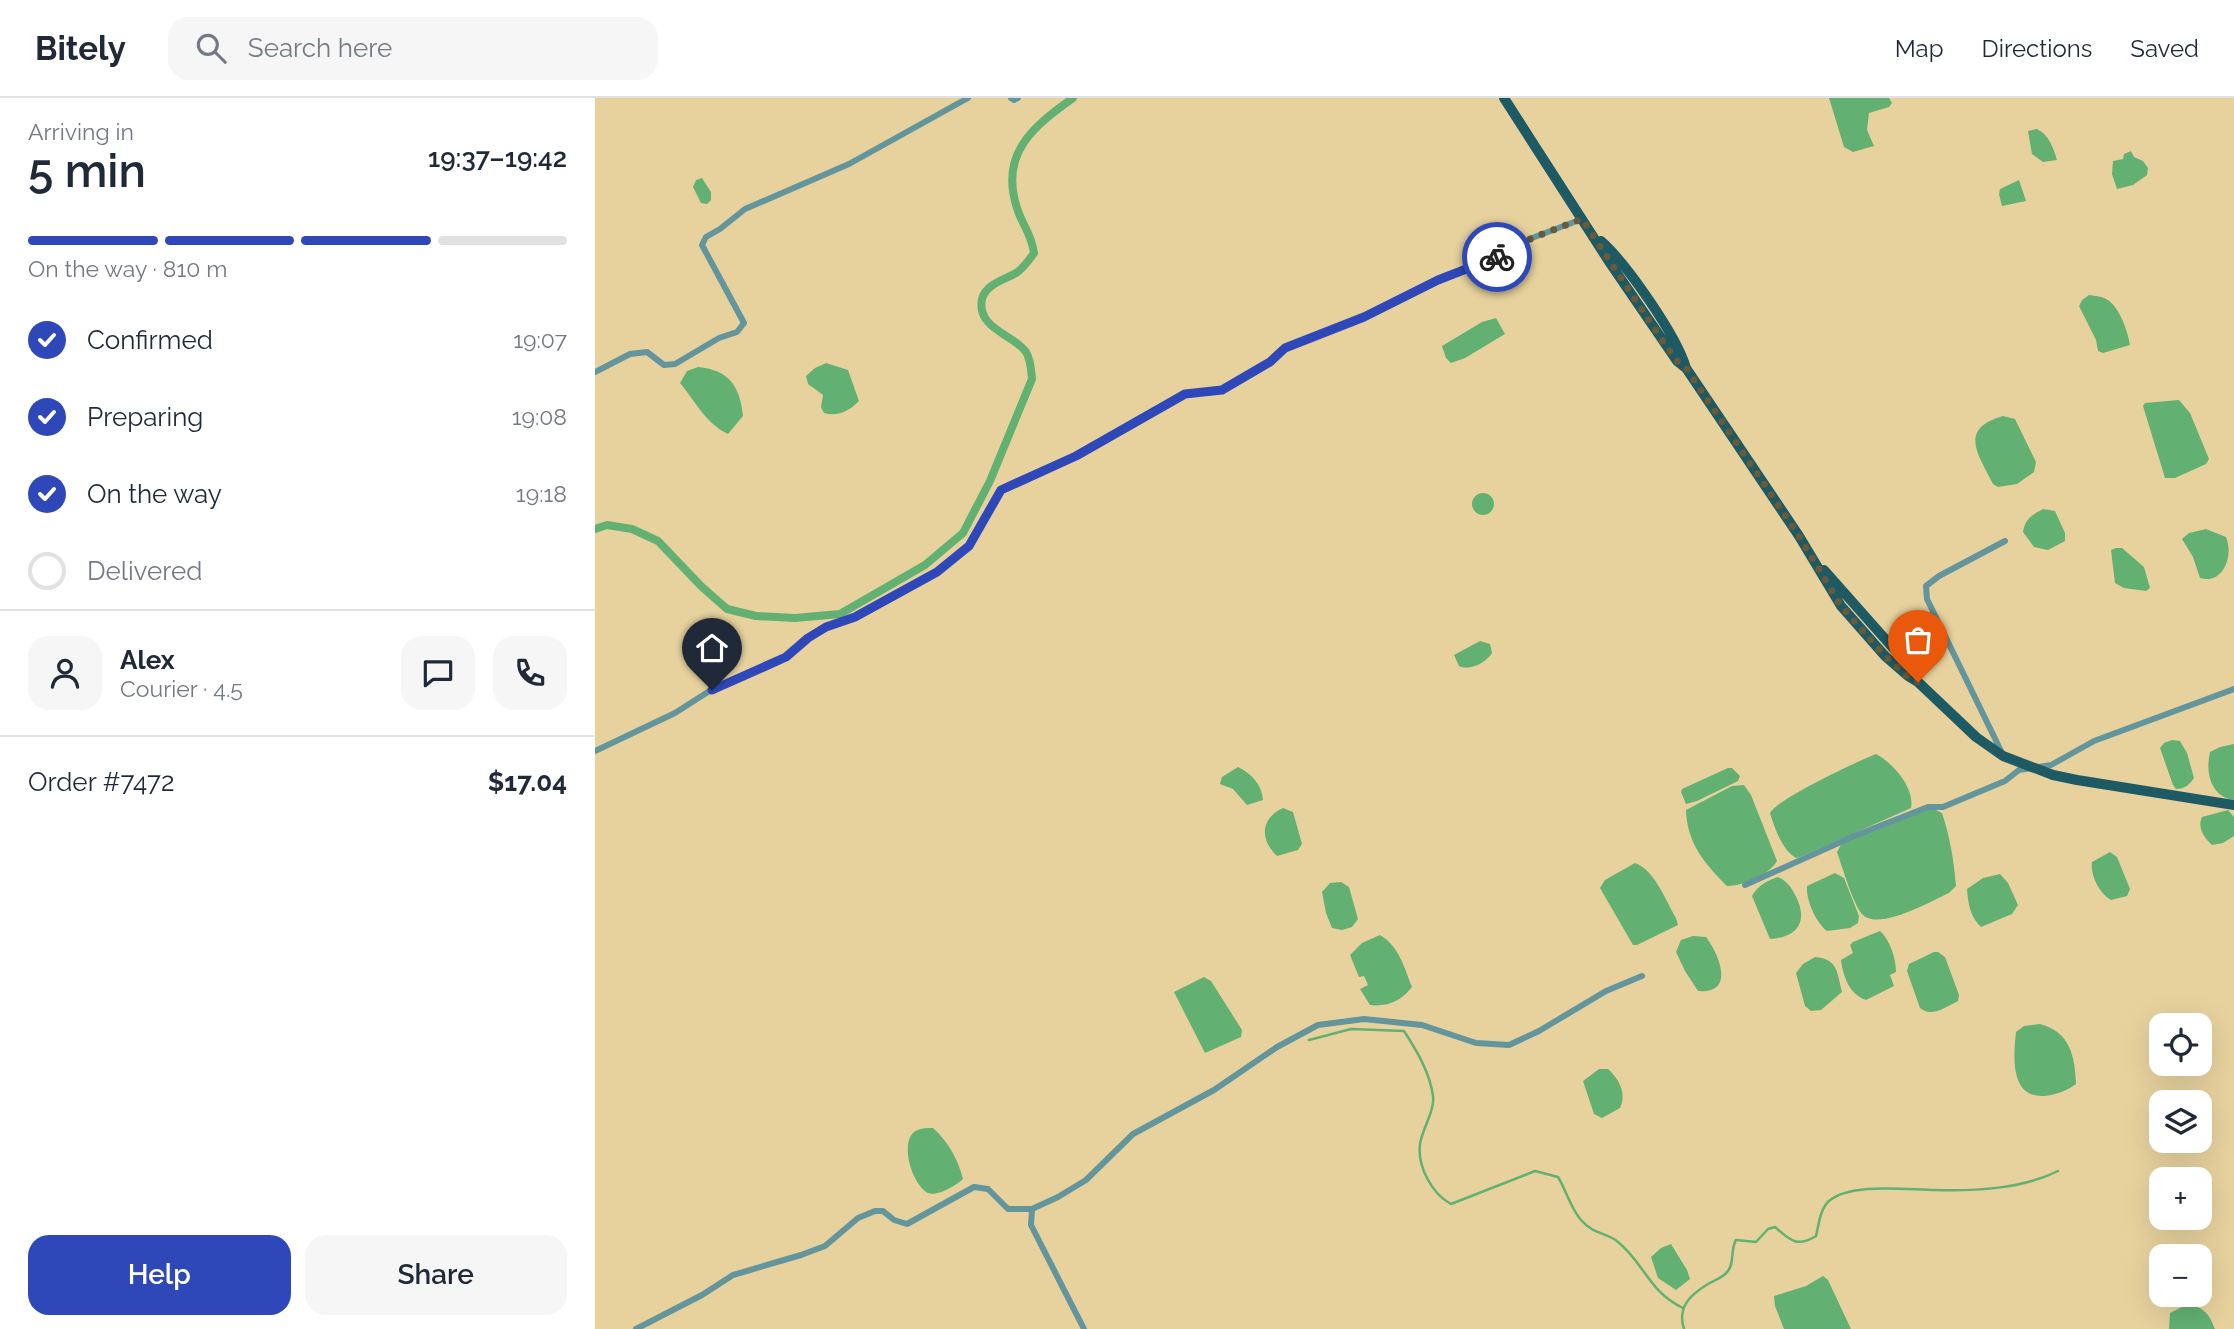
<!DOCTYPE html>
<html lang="en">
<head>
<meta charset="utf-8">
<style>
  :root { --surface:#fff; --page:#f6f6f7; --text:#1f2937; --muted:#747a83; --line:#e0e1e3; --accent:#2f48b9 }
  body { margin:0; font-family:Raleway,sans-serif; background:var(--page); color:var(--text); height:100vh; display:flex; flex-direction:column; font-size:26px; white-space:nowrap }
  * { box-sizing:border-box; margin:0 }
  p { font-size:23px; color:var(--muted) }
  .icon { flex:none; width:38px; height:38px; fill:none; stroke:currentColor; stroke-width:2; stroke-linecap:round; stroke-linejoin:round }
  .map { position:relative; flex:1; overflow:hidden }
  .side { display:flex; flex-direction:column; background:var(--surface); width:595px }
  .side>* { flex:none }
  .fabs { position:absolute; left:1554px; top:915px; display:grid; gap:14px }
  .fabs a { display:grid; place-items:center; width:63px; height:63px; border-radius:14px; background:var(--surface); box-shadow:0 7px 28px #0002; font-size:35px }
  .pin { position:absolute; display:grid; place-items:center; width:60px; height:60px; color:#fff; margin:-72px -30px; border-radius:50% 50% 50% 0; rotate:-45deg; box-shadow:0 0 7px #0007 }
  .pin .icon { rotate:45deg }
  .courier { position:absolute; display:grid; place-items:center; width:70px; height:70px; margin:-35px; border:5px solid #2f48b9; border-radius:50%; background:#fff; color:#222; box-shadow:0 2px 9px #0007 }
  .head em { font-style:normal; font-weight:600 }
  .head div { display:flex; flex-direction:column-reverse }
  .head { display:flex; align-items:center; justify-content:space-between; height:119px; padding:0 28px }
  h1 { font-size:46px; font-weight:600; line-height:52px }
  .bar { display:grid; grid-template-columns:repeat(4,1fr); gap:10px 7px; align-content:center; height:84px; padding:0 28px }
  .bar i { height:9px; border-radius:5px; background:var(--line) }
  .bar .on { background:var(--accent) }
  .bar p { grid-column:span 4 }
  .line { display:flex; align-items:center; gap:18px; padding:0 28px; border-top:2px solid var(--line) }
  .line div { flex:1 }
  .round { display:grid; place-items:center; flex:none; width:74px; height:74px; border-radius:21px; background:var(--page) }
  ol { padding:0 28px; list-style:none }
  li { display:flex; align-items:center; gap:21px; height:77px }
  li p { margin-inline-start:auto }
  li .icon { padding:7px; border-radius:50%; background:var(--accent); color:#fff; stroke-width:4 }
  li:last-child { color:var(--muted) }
  li i { width:38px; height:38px; border:4px solid var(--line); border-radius:50% }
  .button { display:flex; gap:14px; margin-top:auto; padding:14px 28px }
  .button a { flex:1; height:80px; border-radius:21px; background:var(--accent); color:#fff; font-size:28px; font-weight:600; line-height:80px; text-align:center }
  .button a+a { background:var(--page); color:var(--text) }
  header { display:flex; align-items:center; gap:42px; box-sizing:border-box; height:98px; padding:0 35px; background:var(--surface); border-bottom:2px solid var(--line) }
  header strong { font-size:33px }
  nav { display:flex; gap:38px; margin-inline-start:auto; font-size:24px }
  .search { width:490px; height:63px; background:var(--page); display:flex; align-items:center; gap:18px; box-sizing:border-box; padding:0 24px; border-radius:21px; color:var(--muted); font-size:26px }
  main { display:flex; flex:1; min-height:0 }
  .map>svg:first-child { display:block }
  .water { fill:#62b172 }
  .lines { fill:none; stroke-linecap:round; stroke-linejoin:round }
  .stream { stroke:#62b172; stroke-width:2.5 }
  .canal { stroke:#62b172; stroke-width:8 }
  .minor { stroke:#63959d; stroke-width:6 }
  .primary { stroke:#1e5a63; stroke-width:10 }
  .done { stroke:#685b3c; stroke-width:7; stroke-dasharray:0 12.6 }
  .route { stroke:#2f48b9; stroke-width:9 }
</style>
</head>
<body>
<header>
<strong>Bitely</strong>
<div class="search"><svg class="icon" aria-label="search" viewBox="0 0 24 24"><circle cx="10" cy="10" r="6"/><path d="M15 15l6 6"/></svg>Search here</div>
<nav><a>Map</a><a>Directions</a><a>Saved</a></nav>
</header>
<main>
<section class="side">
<div class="head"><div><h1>5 min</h1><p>Arriving in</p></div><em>19:37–19:42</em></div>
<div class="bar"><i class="on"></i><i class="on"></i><i class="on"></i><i></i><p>On the way · 810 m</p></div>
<ol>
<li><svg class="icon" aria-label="check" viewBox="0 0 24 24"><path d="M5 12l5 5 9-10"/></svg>Confirmed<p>19:07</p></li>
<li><svg class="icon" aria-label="check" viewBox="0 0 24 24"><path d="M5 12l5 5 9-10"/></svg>Preparing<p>19:08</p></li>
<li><svg class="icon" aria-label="check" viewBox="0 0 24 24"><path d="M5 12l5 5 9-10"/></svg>On the way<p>19:18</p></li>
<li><i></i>Delivered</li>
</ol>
<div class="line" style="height:126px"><a class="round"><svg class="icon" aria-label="person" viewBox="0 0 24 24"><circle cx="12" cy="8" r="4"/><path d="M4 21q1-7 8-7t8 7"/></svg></a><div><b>Alex</b><p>Courier · 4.5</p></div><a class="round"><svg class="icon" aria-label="chat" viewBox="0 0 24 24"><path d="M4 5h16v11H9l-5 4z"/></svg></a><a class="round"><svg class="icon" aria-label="phone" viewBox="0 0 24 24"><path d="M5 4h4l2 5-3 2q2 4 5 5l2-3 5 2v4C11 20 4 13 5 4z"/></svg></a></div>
<div class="line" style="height:91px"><div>Order #7472</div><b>$17.04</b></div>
<div class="button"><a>Help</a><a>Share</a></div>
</section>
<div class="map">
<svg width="1639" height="1231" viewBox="0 0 1639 1231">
  <rect width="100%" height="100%" fill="#e7d29e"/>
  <path class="water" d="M 1234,0 L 1294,0 L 1297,5 L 1294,9 L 1274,15 L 1272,32 L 1279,48 L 1258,54 L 1249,49 Z
    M 1442,31 C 1454,37 1458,49 1462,62 L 1448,64 L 1437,56 L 1433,33 Z
    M 1536,53 L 1539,59 L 1548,63 L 1553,70 L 1552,77 L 1538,87 L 1522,91 L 1517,76 L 1518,63 L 1528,61 L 1529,56 Z
    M 107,80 L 116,94 L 116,102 L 112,106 L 106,105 L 98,89 L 101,82 Z
    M 1424,82 L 1431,103 L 1407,108 L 1404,96 L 1405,91 Z
    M 1494,197 C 1500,198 1506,198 1511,201 C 1524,207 1533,234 1535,247 L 1508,255 L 1503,253 L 1501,242 L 1484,208 L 1487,202 Z
    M 901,220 L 910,236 L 870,260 L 856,265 L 851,260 L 847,248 L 887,224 Z
    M 231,265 L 253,272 L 264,303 C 254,313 243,319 229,315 L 226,309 L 228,297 L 213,286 L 211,278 L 220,270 Z
    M 103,269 C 135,272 145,289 148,318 L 133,336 C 110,325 101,304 85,285 L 92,273 Z
    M 1584,302 L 1595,315 L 1614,361 L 1611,366 L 1580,380 L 1570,380 L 1548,308 L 1550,305 Z
    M 1408,318 L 1420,321 L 1441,364 L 1439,374 L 1422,386 L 1403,389 L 1398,386 C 1383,356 1363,331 1408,318 Z
    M877 406a11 11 0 1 1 22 0a11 11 0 1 1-22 0Z
    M 1448,411 L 1460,413 L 1470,435 L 1470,443 L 1453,452 L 1439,449 L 1428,434 C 1430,421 1437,417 1448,411 Z
    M 1611,431 L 1631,439 C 1639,458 1628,487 1605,480 L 1598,459 L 1587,441 L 1594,435 Z
    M 1521,450 L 1527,450 L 1549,469 L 1555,490 L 1551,493 L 1529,490 L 1520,485 L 1516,452 Z
    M 885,543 L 895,546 L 897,555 C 891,565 875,573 864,568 L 859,557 Z
    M 1577,642 L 1585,643 L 1592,655 L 1599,680 C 1594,687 1590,691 1581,691 L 1578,687 L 1565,650 L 1569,645 Z
    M 1639,646 L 1639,702 C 1616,699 1610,675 1615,654 L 1625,649 Z
    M 1281,656 C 1298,665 1320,690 1316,710 L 1205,759 L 1201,760 C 1187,752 1180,731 1175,715 C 1182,701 1263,663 1281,656 Z
    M 643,669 C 657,676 667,687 668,702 L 652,707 L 638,691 L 625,686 L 627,679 Z
    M 1133,670 L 1137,670 L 1145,678 L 1143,683 L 1102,703 L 1091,706 L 1086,694 L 1087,691 Z
    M 1149,687 L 1156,697 L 1182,763 C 1174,777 1148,788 1132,788 C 1109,765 1092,745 1091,712 L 1137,688 Z
    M 688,710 L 698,714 L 707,746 L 703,752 L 682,758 C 664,741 666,720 688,710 Z
    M 1337,710 L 1347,715 C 1355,739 1359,763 1361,788 L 1354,795 C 1336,803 1283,834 1267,816 C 1258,806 1247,768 1242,754 L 1247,745 Z
    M 1633,712 L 1639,719 L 1639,738 L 1628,745 L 1617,747 C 1609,739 1602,730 1607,719 Z
    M 1515,754 L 1522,759 L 1535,791 L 1532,798 L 1516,802 C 1504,795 1495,777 1497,764 Z
    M 1040,765 C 1059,771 1071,803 1081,820 L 1083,827 L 1042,847 L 1038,847 L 1005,790 L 1010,782 Z
    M 1240,775 L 1249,780 L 1264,818 L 1263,825 L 1255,830 L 1232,833 C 1221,824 1211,803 1212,788 Z
    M 1405,776 L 1413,785 L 1423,807 L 1417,816 L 1386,829 C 1375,819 1373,805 1372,791 L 1388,780 Z
    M 1183,779 C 1191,783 1195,787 1199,795 C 1214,821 1205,839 1175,841 L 1157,798 C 1163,787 1172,783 1183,779 Z
    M 746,784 L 754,789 L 763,821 L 757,829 L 747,832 L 737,830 L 731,815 L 727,794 L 735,785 Z
    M 1285,833 C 1295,842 1301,860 1301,874 L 1295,877 L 1299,888 L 1271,902 C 1254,896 1248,878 1246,862 L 1258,855 L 1255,847 L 1258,844 Z
    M 785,837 C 804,848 809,869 817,889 C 806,903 793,909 775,907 L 765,891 L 773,887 L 769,878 L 764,879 L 755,857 L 767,845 Z
    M 1098,838 L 1111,839 C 1124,856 1141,896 1103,893 L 1090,873 L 1081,854 L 1086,842 Z
    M 1339,854 L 1343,854 L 1350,859 L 1364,897 L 1363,903 C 1351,909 1336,920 1325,910 L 1312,873 L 1314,866 Z
    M 1220,859 C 1243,861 1242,874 1247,894 L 1226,912 L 1216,913 L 1210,908 L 1201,875 L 1208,866 Z
    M 609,879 L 616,883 L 647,932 L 646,939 L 610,955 L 579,894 Z
    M 1445,926 C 1475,934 1480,958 1481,986 C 1473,992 1465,995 1456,997 C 1415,1005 1418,961 1421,934 L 1429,928 Z
    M 1004,971 L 1013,971 C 1024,981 1032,995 1025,1010 L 1007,1020 L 999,1016 L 988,983 Z
    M 338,1030 C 354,1045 362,1059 368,1081 C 362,1087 342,1099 333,1095 C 318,1087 306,1050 317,1036 C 322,1030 331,1030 338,1030 Z
    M 1076,1146 L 1092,1172 L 1095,1181 L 1081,1192 L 1063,1180 L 1056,1159 L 1066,1150 Z
    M 1228,1178 L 1233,1182 L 1256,1231 L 1189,1231 L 1180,1208 L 1179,1198 L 1211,1188 Z
    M 1593,1206 C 1609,1210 1614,1215 1620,1231 L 1574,1231 L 1575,1215 Z"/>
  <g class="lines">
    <path class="stream" d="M 714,942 L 756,931 L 809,933 C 822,953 835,975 838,998 C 840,1013 827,1031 825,1046 C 822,1068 837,1096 856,1106 L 940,1073 L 963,1079 C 971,1092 976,1111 986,1122 C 999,1137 1011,1134 1023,1144 C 1050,1166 1053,1193 1088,1210
      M 1089,1231 C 1082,1209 1095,1197 1113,1186 C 1119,1182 1128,1180 1132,1174 C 1140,1166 1135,1152 1141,1142 L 1161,1144 L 1173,1131 L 1180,1129 C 1195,1142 1202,1150 1221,1138 C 1224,1126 1225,1111 1234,1103 C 1256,1084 1313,1092 1341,1092 C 1381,1093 1427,1091 1463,1073"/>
    <path class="canal" d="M 0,431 L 12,427 L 37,431 L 63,443 L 106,488 L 132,511 L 161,518 L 200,520 L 245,516 L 330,467 L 368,435 L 395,383 L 437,281 C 436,272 436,262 431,254 C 420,237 381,231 387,201 C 391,186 409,182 421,175 C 429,170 434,162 439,155 C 436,134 427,127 422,110 C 404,55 439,28 478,0"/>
    <path class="minor" d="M 416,0 L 419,2 L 423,0
      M 0,274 L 35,256 L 52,254 L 69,267 L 80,266 L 124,240 L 142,234 L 149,225 L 107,147 L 111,139 L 125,131 L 150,111 L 254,66 L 373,0
      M 0,653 L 80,615 L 116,592 L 191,559 L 213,540 L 231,529 L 260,519 L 342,474 L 374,448 L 406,392 L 481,358 L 590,296 L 627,292 L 675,264 L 690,250 L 769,219 L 843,182 L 900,160 L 937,140 L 987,121
      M 1408,657 L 1332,501 L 1331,488 L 1344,478 L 1410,443
      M 1150,787 L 1259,738 L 1333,709 L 1348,709 L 1410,683 L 1424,672 L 1456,667 L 1499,643 L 1639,591
      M 41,1231 L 107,1197 L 138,1177 L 206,1157 L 230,1148 L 263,1120 L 280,1113 L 288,1113 L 299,1122 L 312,1126 L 379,1089 L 393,1091 L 413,1111 L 437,1111
      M 489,1231 L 436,1127 L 437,1111 L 463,1099 L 491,1082 L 538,1036 L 619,992 L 682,949 L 723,927 L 769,921 L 827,927 L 881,945 L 914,947 L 944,933 L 1011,893 L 1047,878"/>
    <path class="primary" d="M 909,0 L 1015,165 L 1082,263 L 1091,270 L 1204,438 L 1246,508 L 1290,558 L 1313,578 L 1323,584
      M 1006,143 C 1031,165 1082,238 1091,270
      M 1229,472 L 1307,560 L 1323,584 L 1381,639 L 1408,658 L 1458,677 L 1482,682 L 1639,707"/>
  </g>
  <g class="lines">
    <path class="done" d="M 902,159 L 937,140 L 987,121 L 1067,242 L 1082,263 L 1091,270 L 1204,438 L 1246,508 L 1290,558 L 1312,578 L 1323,584"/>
    <path class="route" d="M 117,592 L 191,559 L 213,540 L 231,529 L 260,519 L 342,474 L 374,448 L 406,392 L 481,358 L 590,296 L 627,292 L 675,264 L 690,250 L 769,219 L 843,182 L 902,159"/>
  </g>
</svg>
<div class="fabs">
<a><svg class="icon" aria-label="locate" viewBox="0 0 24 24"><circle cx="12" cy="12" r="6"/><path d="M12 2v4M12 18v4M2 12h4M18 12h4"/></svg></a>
<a><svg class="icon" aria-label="layers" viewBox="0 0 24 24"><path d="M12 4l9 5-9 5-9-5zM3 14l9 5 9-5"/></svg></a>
<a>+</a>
<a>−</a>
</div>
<div class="pin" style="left:1323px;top:584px;background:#ea580c"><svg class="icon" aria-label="bag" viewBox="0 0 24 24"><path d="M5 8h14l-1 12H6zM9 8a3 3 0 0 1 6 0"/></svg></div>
<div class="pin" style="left:117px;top:592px;background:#1f2937"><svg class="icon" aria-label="home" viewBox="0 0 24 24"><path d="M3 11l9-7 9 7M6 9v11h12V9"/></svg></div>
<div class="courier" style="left:902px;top:159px"><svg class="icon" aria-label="bike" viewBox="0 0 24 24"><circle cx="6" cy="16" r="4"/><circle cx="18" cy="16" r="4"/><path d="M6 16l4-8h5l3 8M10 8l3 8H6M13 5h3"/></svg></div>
</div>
</main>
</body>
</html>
